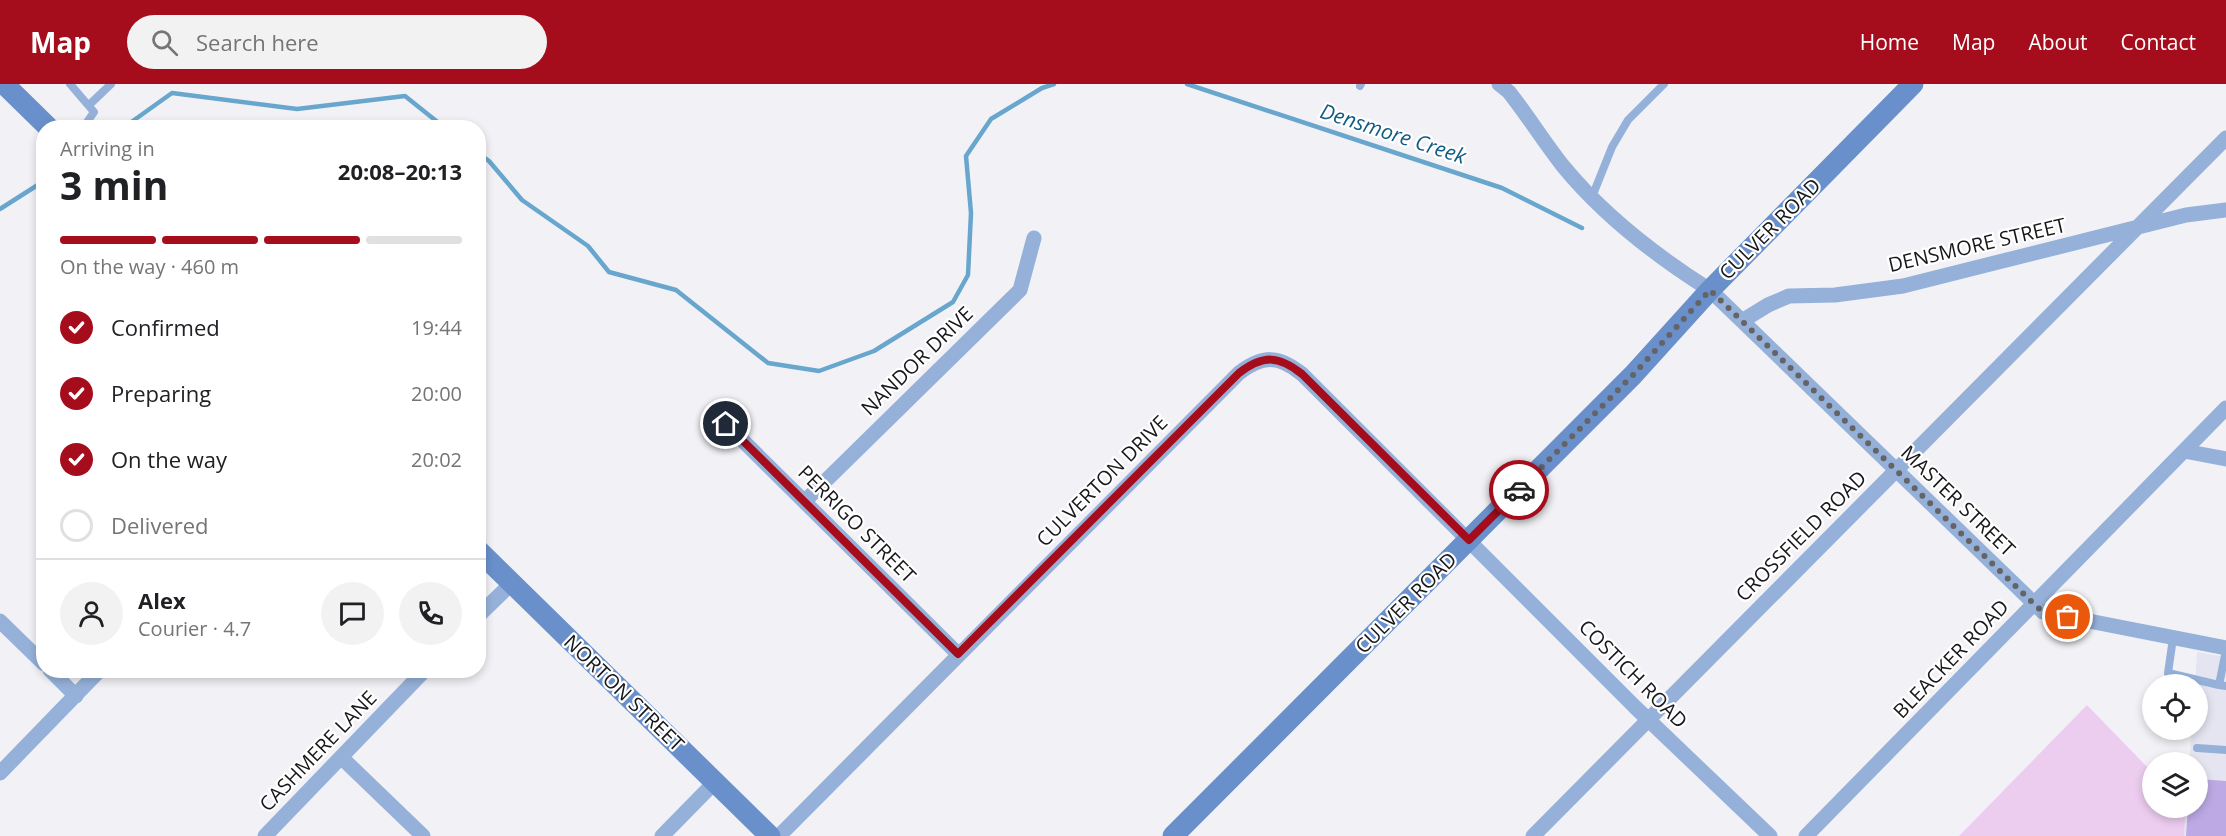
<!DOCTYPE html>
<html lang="en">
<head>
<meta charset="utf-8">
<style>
  :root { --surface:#fff; --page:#f2f2f2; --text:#202124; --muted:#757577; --line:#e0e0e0; --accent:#a50c1c }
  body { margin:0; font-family:"Open Sans",sans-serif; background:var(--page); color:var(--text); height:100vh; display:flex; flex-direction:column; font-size:22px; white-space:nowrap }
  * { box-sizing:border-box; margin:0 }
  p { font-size:20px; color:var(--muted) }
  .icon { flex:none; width:33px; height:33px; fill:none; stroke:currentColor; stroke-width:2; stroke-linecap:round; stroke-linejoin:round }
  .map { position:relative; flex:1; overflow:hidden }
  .sheet { position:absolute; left:36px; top:36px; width:450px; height:558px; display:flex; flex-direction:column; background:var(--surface); border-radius:24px; box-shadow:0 3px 9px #0003 }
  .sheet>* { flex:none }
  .tools { position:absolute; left:2142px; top:590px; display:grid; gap:12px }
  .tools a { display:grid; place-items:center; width:66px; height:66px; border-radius:50%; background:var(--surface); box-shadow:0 3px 9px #0003; font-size:30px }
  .pin { position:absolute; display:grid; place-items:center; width:51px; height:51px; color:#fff; margin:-26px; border:3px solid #fff; border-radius:50%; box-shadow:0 2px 6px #0007 }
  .courier { position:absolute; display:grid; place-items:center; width:60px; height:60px; margin:-30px; border:4px solid #a50c1c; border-radius:50%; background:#fff; color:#222; box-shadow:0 2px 8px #0007 }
  .headline em { font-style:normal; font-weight:700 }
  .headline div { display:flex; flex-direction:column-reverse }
  .headline { display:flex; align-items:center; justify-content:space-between; height:102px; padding:0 24px }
  h1 { font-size:39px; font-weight:700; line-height:45px }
  .bar { display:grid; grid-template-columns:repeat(4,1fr); gap:9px 6px; align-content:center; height:72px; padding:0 24px }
  .bar i { height:8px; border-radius:4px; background:var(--line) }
  .bar .on { background:var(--accent) }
  .bar p { grid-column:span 4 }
  .line { display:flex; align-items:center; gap:15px; padding:0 24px; border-top:2px solid var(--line) }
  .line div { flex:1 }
  .round { display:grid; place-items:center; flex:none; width:63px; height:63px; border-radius:32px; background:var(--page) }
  ol { padding:0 24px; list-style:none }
  li { display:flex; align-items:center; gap:18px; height:66px }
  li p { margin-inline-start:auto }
  li .icon { padding:6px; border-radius:50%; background:var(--accent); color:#fff; stroke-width:4 }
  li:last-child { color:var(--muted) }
  li i { width:33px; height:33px; border:3px solid var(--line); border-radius:50% }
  header { display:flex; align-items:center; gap:36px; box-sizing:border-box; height:84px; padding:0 30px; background:var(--accent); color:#fff }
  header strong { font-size:28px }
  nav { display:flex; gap:33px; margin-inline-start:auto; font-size:21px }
  .search { width:420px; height:54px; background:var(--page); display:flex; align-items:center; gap:15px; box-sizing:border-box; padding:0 21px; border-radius:33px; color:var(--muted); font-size:22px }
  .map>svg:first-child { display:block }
  .built { fill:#e4e5f0 }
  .green { fill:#eccdf0 }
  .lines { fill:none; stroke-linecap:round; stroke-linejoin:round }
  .stream { stroke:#68a6cd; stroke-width:4.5 }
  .building { fill:#bda9e4 }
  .lane { stroke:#96b1d9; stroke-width:8 }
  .street { stroke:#96b1d9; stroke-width:15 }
  .secondary { stroke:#6990cb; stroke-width:21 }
  .done { stroke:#646467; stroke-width:6; stroke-dasharray:0 10.8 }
  .route { stroke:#a50c1c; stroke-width:8 }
  .labels { text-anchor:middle; stroke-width:4.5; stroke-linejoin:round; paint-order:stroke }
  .street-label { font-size:20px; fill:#18181a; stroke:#fff }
  .water-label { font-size:21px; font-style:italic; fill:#115c83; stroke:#fff }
</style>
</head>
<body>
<header>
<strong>Map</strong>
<div class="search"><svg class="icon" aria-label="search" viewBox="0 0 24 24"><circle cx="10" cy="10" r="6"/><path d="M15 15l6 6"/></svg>Search here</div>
<nav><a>Home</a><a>Map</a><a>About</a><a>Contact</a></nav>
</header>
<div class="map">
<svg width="2226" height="752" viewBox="0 0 2226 752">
  <rect width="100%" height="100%" fill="#f2f2f6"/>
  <path class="built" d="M 2197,568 L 2226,573 L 2226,752 L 2184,752 L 2186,723 L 2198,723 L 2198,678 L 2189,678 L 2192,645 L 2198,645 L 2198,600 L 2195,600 Z"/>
  <path class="green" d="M 2087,621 L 2152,688 L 2152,723 L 2186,723 L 2184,752 L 1959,752 Z"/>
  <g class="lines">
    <path class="stream" d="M 1187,0 L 1502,104 L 1582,144
      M 123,44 L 172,9 L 297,25 L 405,12 L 445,44
      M 478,69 L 489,77 L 522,116 L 588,162 L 609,188 L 676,206 L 768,279 L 819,287 L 874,267 L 953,218 L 968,191 L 971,129 L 966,72 L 991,35 L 1042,4 L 1054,0
      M 0,125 L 44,97"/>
  </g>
  <path class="building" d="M 2198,695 L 2226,697 L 2226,752 L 2186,752 L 2188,723 L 2198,723 Z"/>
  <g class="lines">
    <path class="lane" d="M 70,0 L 94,28 L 83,44
      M 1360,2 L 1361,0
      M 89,21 L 111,0
      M 1592,113 L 1612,63 L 1628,36 L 1664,0
      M 2173,554 L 2168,589 L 2219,601
      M 2226,566 L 2219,601 L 2226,602
      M 2197,664 L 2226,666"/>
    <path class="street" d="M 1499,0 L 1509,8 C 1528,32 1544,58 1563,82 C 1604,132 1656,172 1710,206 L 2043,528 L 2226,564
      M 1742,237 L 1768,221 L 1789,212 L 1835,211 L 1903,202 L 2186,131 L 2226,126
      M 726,340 L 958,570
      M 2184,367 L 2226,375
      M 805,417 L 1020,206 L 1034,154
      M 478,532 L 512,499
      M 0,537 L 44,580
      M 50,586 L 76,612
      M 341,673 L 423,752
      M 0,689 L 100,586
      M 265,752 L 425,586
      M 662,752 L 715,698
      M 779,752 L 1239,289 C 1263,271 1278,271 1302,290 L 1635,623 L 1770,752
      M 1533,752 L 2226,54
      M 1806,752 L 2226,324"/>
    <path class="secondary" d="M 4,0 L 49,44
      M 478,466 L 770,752
      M 1173,752 L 1633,291 L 1710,206 L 1913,0"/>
  </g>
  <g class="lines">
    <path class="done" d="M 1519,406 L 1633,291 L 1710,206 L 2034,520 L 2043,528 L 2068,533"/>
    <path class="route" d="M 726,340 L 958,570 L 1239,289 C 1263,271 1278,271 1302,290 L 1469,456 L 1519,406"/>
  </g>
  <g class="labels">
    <g class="street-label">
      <text transform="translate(1770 145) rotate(-45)" y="7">CULVER ROAD</text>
      <text transform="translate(1977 161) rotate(-13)" y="7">DENSMORE STREET</text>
      <text transform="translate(917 277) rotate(-44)" y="7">NANDOR DRIVE</text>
      <text transform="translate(1102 397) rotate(-45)" y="7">CULVERTON DRIVE</text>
      <text transform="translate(1958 417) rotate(44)" y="7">MASTER STREET</text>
      <text transform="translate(857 440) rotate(45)" y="7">PERRIGO STREET</text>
      <text transform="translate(1801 452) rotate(-45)" y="7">CROSSFIELD ROAD</text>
      <text transform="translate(1406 519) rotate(-45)" y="7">CULVER ROAD</text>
      <text transform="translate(1951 575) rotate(-46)" y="7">BLEACKER ROAD</text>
      <text transform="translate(1633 590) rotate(45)" y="7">COSTICH ROAD</text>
      <text transform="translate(624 609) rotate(44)" y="7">NORTON STREET</text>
      <text transform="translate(318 667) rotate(-46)" y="7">CASHMERE LANE</text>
    </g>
    <g class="water-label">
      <text transform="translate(1393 50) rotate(18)" y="7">Densmore Creek</text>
    </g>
  </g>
</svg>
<div class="tools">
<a><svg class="icon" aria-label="locate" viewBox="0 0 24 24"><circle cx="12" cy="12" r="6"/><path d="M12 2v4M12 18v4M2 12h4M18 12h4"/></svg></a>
<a><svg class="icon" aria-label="layers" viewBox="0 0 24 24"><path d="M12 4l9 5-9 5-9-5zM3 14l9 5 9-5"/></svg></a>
</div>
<div class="pin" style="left:2068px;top:533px;background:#ea580c"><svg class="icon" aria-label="bag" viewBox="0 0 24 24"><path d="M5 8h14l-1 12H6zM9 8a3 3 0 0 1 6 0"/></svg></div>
<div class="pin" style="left:726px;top:340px;background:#1f2937"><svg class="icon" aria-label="home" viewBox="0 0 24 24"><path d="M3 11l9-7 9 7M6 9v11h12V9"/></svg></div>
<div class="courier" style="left:1519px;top:406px"><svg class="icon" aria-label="car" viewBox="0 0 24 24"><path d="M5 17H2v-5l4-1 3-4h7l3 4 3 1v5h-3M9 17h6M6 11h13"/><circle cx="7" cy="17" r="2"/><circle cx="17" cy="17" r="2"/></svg></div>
<section class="sheet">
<div class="headline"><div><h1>3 min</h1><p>Arriving in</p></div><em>20:08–20:13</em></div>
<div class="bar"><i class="on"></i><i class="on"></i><i class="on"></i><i></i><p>On the way · 460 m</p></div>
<ol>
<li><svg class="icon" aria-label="check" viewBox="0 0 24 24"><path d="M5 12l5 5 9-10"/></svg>Confirmed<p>19:44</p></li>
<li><svg class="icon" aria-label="check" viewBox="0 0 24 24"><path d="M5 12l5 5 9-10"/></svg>Preparing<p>20:00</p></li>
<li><svg class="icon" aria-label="check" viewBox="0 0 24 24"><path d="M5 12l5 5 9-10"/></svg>On the way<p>20:02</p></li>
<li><i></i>Delivered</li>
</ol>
<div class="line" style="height:108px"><a class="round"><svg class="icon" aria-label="person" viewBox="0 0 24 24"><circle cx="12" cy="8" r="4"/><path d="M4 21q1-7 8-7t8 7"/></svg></a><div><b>Alex</b><p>Courier · 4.7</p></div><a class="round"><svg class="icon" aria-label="chat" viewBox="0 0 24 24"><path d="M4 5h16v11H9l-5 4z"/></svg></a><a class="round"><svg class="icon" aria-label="phone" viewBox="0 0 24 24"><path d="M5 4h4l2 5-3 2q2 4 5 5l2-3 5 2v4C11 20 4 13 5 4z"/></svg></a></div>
</section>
</div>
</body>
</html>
